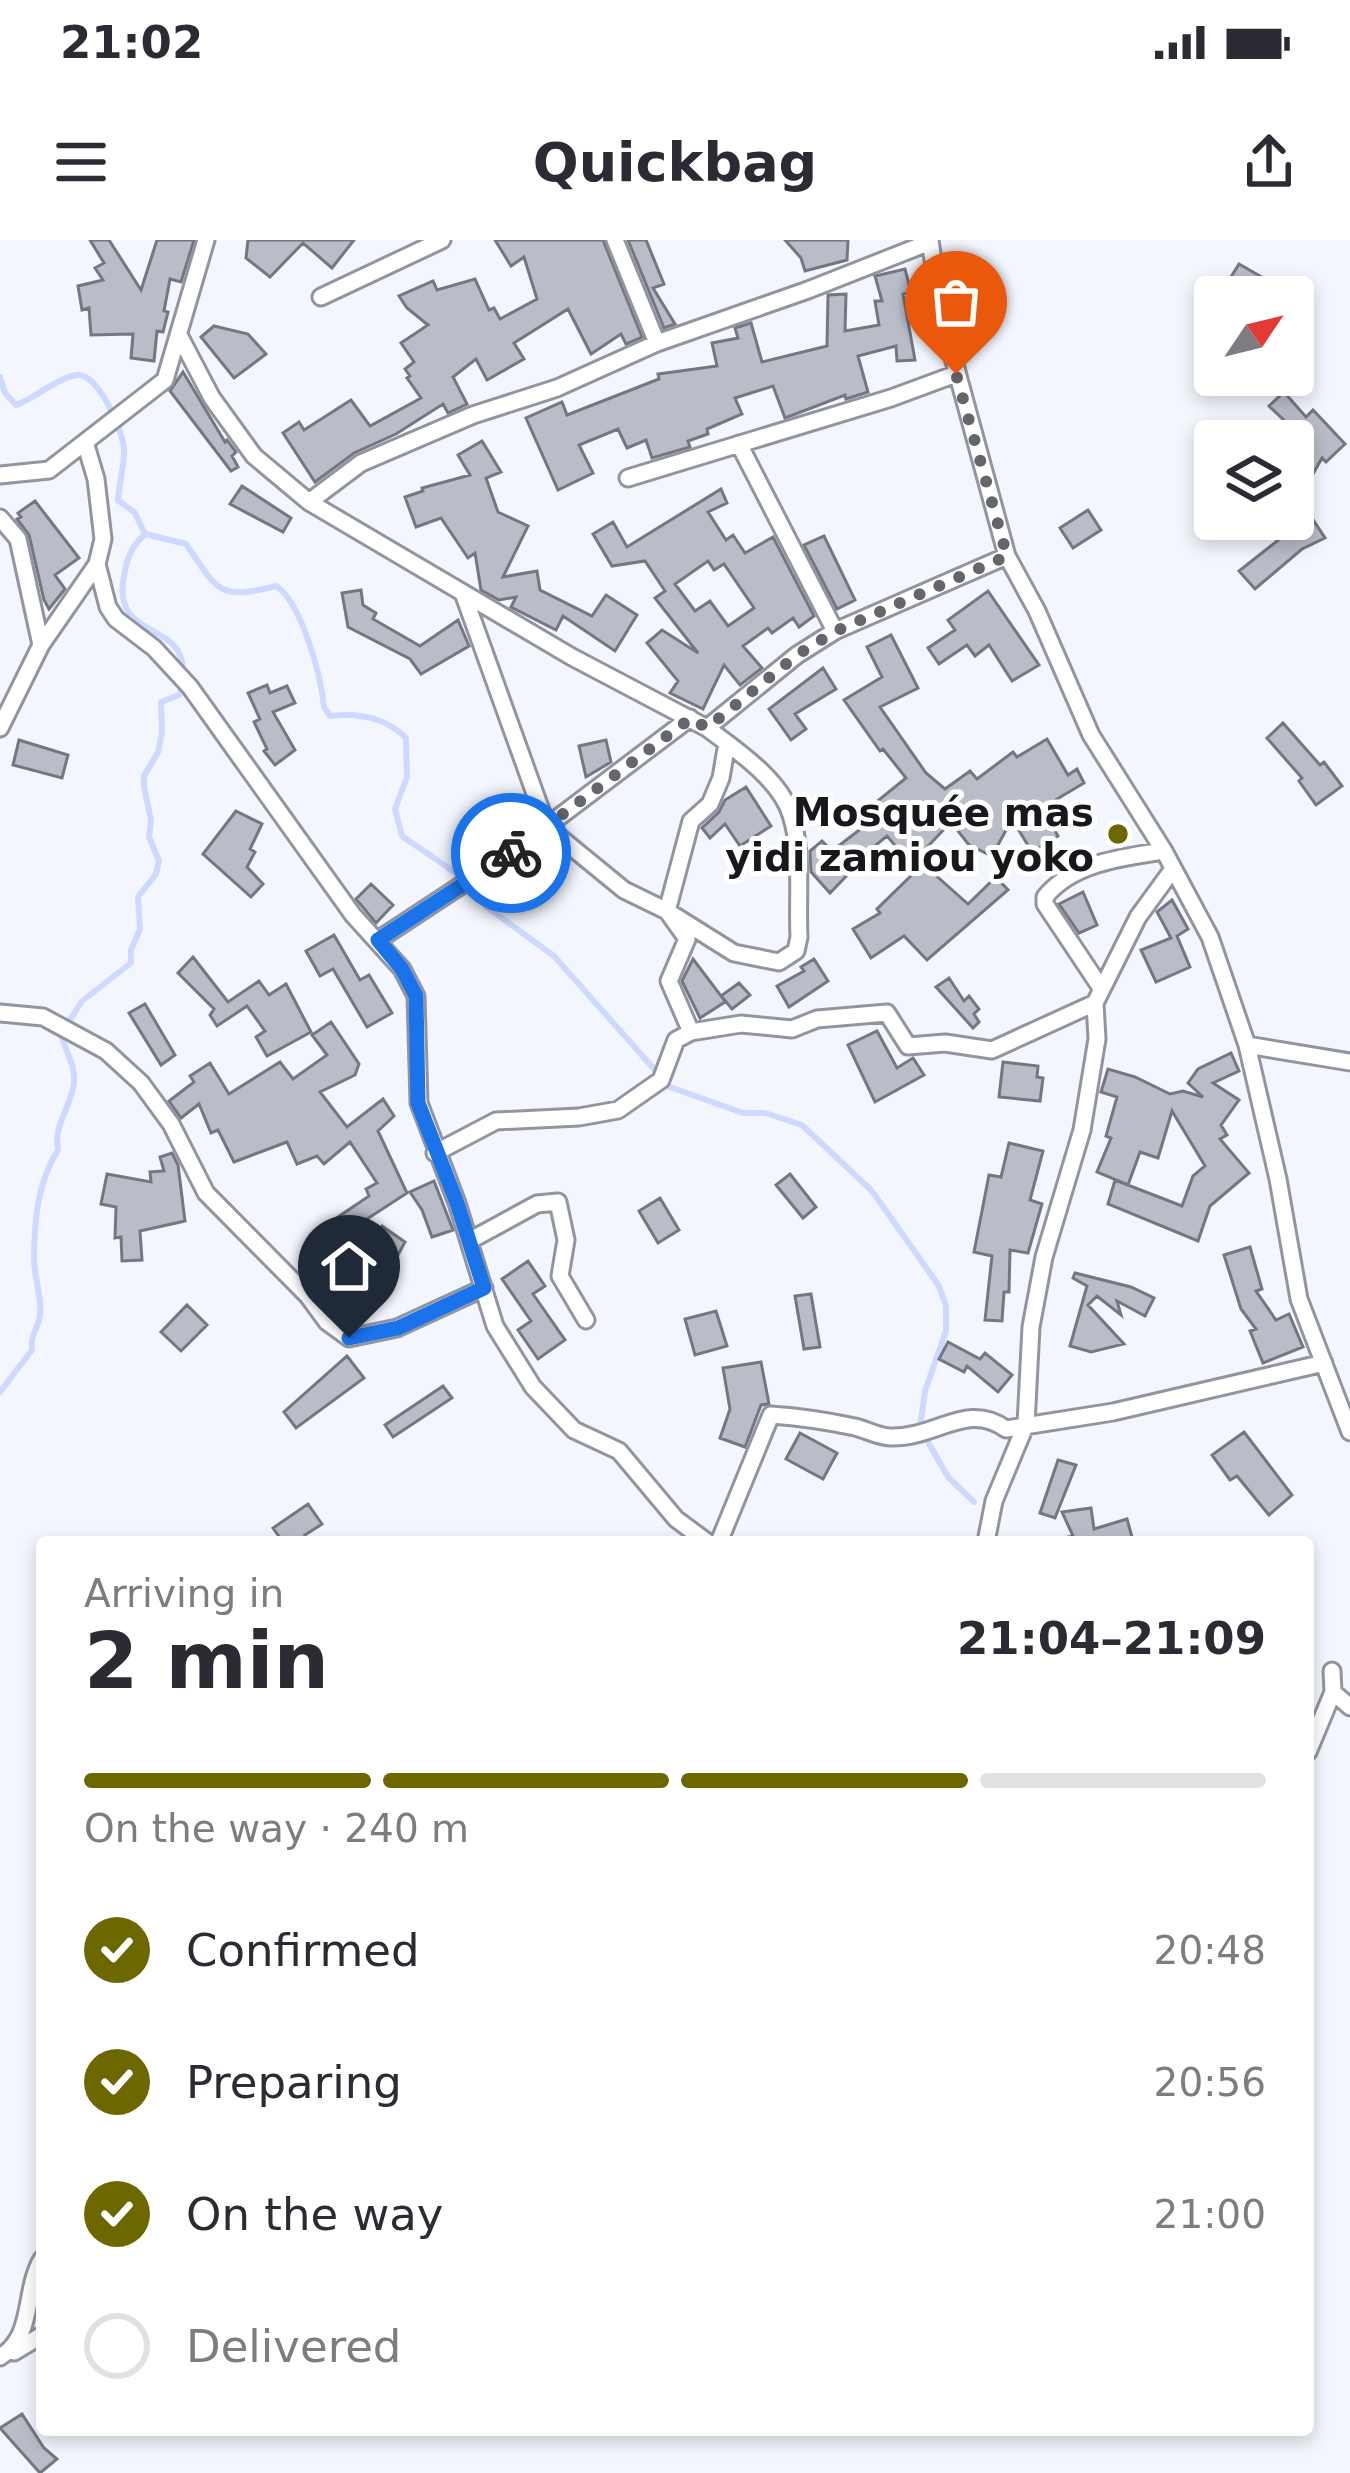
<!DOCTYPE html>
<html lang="en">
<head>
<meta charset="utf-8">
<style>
  :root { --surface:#fff; --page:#f2f2f3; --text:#2b2b33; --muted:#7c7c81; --line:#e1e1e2; --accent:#6d6700 }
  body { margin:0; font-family:"DejaVu Sans",sans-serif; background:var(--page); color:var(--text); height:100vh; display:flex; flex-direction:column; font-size:45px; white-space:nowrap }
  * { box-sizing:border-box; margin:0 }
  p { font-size:39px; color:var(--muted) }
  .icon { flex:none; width:66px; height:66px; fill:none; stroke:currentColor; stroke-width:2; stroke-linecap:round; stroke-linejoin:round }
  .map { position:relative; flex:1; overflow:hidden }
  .sheet { position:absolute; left:36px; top:1296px; width:1278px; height:900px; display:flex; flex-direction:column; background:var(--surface); border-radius:12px; box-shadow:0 6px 18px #0003 }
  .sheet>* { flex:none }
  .needle { width:78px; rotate:55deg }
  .fabs { position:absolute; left:1194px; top:36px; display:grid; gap:24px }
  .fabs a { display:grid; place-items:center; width:120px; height:120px; border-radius:12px; background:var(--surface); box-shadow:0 6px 18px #0003; font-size:60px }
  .pin { position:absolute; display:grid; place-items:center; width:102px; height:102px; color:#fff; margin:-123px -51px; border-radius:50% 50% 50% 0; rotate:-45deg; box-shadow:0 0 12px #0007 }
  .pin .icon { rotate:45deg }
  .courier { position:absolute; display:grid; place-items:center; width:120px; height:120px; margin:-60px; border:9px solid #1a73e8; border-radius:50%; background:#fff; color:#222; box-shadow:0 3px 15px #0007 }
  .overview em { font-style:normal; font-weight:700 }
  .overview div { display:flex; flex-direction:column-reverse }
  .overview { display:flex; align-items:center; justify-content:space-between; height:204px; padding:0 48px }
  h1 { font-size:78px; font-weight:700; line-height:90px }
  .bar { display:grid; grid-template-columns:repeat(4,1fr); gap:18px 12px; align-content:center; height:144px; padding:0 48px }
  .bar i { height:15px; border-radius:9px; background:var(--line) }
  .bar .selected { background:var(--accent) }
  .bar p { grid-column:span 4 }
  ol { padding:0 48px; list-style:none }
  li { display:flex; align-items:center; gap:36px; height:132px }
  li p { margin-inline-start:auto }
  li .icon { padding:12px; border-radius:50%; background:var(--accent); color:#fff; stroke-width:4 }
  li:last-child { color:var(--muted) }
  li i { width:66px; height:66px; border:6px solid var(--line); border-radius:50% }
  .status { display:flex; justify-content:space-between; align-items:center; height:84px; padding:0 60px; background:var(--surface); direction:ltr }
  .status svg { height:33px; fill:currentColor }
  header { display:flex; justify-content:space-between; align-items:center; height:156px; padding:0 48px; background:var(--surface); font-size:54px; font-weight:700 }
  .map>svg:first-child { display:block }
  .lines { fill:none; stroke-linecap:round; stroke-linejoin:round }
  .stream { stroke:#ced9ff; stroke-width:6 }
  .building { fill:#b9bdc8; stroke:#747781; stroke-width:3; fill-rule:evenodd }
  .street-casing { stroke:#9295a0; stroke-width:21 }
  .street { stroke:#fff; stroke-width:15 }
  .done { stroke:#64666b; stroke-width:12; stroke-dasharray:0 21.6 }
  .route { stroke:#1a73e8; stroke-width:15 }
  .poi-dot { fill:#6d6700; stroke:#fff; stroke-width:4.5 }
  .labels { text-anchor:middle; stroke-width:10; stroke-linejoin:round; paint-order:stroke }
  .poi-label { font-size:39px; font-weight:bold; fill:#17181c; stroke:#fff; text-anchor:end }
</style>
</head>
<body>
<div class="status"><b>21:02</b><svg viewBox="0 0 49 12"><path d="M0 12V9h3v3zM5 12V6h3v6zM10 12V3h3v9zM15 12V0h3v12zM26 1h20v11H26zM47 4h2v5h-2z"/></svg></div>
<header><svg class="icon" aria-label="menu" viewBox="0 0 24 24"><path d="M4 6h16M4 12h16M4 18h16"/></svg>Quickbag<svg class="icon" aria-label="share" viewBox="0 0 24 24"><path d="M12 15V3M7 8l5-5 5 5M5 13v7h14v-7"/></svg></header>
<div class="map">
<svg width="1350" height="2233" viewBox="0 0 1350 2233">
  <rect width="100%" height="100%" fill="#f4f6fe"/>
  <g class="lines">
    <path class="stream" d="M 0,137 L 5,153 L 16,165 C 36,158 56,138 77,135 C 98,132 125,194 124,212 C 124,227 119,244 118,260 L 135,273 L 145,294
      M 145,294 L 186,304 C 218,350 217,361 276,346 C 302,363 321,436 324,467 L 330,476 C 357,473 385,477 406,498 L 407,537 L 395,569 L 402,596 L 466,640 L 487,667 L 554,716 L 670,847 L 743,873 L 765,873 L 802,885 L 872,951 L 939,1046 L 946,1066 L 946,1091 L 925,1151 L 920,1188 L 948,1237 L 974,1262
      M 145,294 C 131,307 127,318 124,336 C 111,402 185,379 183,433
      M 0,1152 L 32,1110 C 30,1094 38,1090 40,1075 C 42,1056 34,1037 34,1019 C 34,981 38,941 58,910 C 53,886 71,867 74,843 C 76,826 65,810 61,794 L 82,761 L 131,723 L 131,710 L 140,689 L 138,657 L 156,634 L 159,621 L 149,597 L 151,580 L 144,547 L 144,536 L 158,512 L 162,493 L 161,462 L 179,455 L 183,446"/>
  </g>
  <path class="building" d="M 90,0 L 109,0 L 141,50 L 157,0 L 194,0 L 181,42 L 170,39 L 164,71 L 168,72 L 163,92 L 157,91 L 154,121 L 131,118 L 133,94 L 91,95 L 89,68 L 82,70 L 78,46 L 103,40 L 95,28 L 104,23 Z
    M 248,0 L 354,0 L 332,28 L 303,3 L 270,37 L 246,18 Z
    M 495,0 L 603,0 L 642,97 L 626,104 L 621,94 L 591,114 L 568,69 L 514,103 L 524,119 L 487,140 L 476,119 L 453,137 L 467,164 L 448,173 L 443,164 L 396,194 L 354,213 L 315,242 L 283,193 L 299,182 L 304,190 L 351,160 L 370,186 L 421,158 L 407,138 L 410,136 L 405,129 L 414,122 L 401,103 L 428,85 L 407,68 L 399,56 L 433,41 L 437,50 L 475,39 L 489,70 L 494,68 L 500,79 L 537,59 L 524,17 L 511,26 Z
    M 628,0 L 646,0 L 664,44 L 653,48 L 675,84 L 664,88 Z
    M 785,0 L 848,0 L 847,20 L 805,31 L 801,18 Z
    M 1239,24 L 1267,40 L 1258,57 L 1247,57 L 1226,45 Z
    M 905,29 L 911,52 L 903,54 L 915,120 L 897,121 L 896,106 L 858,116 L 868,152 L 846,159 L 845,155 L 785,178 L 773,146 L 735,158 L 742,174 L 707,189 L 708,194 L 688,201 L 690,207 L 652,218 L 646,200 L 627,208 L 618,189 L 579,205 L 593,233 L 558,250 L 526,178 L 562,162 L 567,175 L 659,139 L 658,134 L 717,126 L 712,103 L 738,98 L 735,88 L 751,83 L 762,122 L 827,106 L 828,55 L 846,54 L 845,91 L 879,85 L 875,61 L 882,61 L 875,36 Z
    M 214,86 L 248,94 L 266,114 L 234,138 L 201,97 Z
    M 183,132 L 225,202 L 227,200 L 236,212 L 232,216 L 238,227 L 231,231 L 170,151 Z
    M 1284,152 L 1306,177 L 1313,170 L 1345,204 L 1326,222 L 1322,218 L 1309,241 L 1293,233 L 1306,201 L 1269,166 Z
    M 482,201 L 501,232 L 486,238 L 498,272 L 528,286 L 503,337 L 537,331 L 540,350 L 592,376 L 606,355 L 637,375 L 615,411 L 563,376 L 556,390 L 511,367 L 516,357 L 499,360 L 481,350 L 475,313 L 468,318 L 441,278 L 416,287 L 405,257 L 423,251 L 422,248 L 470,235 L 458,215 Z
    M 242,246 L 291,278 L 283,292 L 230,264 Z
    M 721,249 L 727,263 L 708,272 L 726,300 L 733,295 L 745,313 L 773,297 L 814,376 L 799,387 L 793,378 L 772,393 L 768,388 L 743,406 L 762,428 L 740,445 L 724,425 L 703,469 L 670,453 L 678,441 L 647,403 L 662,390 L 698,413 L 655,358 L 665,351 L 645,321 L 612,326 L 593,294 L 613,282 L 627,307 ZM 708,321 L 714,330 L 724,324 L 754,368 L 728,386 L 710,361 L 695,371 L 675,344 Z
    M 35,261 L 79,318 L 55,335 L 65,349 L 49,369 L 44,360 L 29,295 L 17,279 L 21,277 L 18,273 Z
    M 1088,270 L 1101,290 L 1073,308 L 1060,288 Z
    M 1310,275 L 1325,298 L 1302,309 L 1255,349 L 1239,331 Z
    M 824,296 L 855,360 L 837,369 L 804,305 Z
    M 361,350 L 363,365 L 376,373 L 373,379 L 420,406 L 458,380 L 469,406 L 421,434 L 410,419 L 348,387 L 342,353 Z
    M 988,351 L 1039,425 L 1012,441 L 989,405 L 975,416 L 967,405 L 939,424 L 928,408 L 955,390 L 948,380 Z
    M 891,395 L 918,448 L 880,467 L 926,533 L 945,549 L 970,531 L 977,539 L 1013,512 L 1017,517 L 1047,499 L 1068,535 L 1077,529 L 1084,543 L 1042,568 L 1058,596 L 1032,612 L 1012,579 L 992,616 L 969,605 L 951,582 L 911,624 L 887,596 L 852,624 L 855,627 L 830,653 L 811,632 L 810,611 L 822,601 L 832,611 L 871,581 L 864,572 L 906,538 L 883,509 L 880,511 L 844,460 L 882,437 L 867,407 Z
    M 823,428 L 836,449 L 795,474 L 806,489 L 791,500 L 769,469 Z
    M 267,445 L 270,453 L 287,446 L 295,463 L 273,472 L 295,510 L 275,525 L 264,511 L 267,509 L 254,482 L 260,479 L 248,453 Z
    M 1283,483 L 1320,525 L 1324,522 L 1342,546 L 1316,565 L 1299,541 L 1302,538 L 1267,498 Z
    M 19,500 L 68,515 L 62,538 L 13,525 Z
    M 606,500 L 611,522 L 586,537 L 579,506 Z
    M 746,547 L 771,586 L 740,606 L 725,584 L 710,598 L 702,588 L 719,572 L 725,560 Z
    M 236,571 L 262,584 L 250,609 L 255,612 L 247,627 L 263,644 L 251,657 L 203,614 Z
    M 923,624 L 968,664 L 996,637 L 1008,650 L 927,720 L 904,696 L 871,718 L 853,689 L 880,673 L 877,669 Z
    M 371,644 L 393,665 L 376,683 L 356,659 Z
    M 1083,652 L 1097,685 L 1079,693 L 1059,664 Z
    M 1172,660 L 1188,689 L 1177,696 L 1190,727 L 1156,742 L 1141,710 L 1171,698 L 1157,672 Z
    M 334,695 L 360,740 L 369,735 L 392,773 L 367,787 L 333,729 L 320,736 L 306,711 Z
    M 193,717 L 228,762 L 259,741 L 269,755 L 286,744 L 311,792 L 267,816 L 256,797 L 265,791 L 247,766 L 217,786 L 210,775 L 214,769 L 178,733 Z
    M 693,719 L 721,756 L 739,743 L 750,755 L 732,769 L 722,757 L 725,762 L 700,778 L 682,741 Z
    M 814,719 L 828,741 L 789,767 L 777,746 L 804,731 L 801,727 Z
    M 949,738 L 964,761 L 969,756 L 979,769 L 974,774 L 979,782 L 973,788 L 936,747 Z
    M 145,764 L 175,815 L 161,825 L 129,773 Z
    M 331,782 L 359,824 L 355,835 L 320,852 L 347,887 L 383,859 L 394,876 L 378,891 L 407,953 L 347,992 L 338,977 L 369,956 L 366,949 L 377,943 L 350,902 L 324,924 L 317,916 L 297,924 L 287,902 L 234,922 L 218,890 L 211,893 L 199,864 L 181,878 L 169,861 L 194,842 L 190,836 L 210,823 L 229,854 L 280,822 L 293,839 L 327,815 L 312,795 Z
    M 877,791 L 897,828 L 913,818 L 924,835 L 875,862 L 848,805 Z
    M 1231,813 L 1239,831 L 1213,843 L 1239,860 L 1221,885 L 1227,895 L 1220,899 L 1249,933 L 1210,966 L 1198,1001 L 1108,964 L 1115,940 L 1182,966 L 1193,936 L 1205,926 L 1172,871 L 1158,918 L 1140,912 L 1128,945 L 1097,932 L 1111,898 L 1106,896 L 1117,857 L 1101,852 L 1108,829 L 1135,837 L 1170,854 L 1183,851 L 1203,857 L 1188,843 L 1198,829 Z
    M 1003,822 L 1038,826 L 1037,837 L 1043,838 L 1040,861 L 999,857 Z
    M 1009,903 L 1043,911 L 1030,960 L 1042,964 L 1028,1013 L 1010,1010 L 1009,1052 L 1004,1052 L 1002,1081 L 985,1080 L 992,1016 L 974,1012 L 989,935 L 1001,937 Z
    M 172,913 L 178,925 L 185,981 L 140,991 L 142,1020 L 122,1021 L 121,997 L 115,998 L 116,967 L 101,964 L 107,934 L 151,942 L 150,932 L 164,931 L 160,917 Z
    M 790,934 L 816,967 L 803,978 L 776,945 Z
    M 434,941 L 453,990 L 432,997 L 422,970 L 410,952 Z
    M 660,958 L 679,990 L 658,1003 L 639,971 Z
    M 382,986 L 405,1002 L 393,1024 L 368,1007 Z
    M 1250,1007 L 1262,1049 L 1256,1051 L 1276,1080 L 1289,1074 L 1303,1107 L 1263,1123 L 1250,1091 L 1256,1089 L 1241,1069 L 1224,1015 Z
    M 528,1021 L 545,1046 L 533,1054 L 565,1100 L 538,1119 L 518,1090 L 531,1081 L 502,1039 Z
    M 1075,1033 L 1131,1047 L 1154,1058 L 1145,1076 L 1117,1061 L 1121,1075 L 1097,1056 L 1088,1065 L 1124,1104 L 1091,1112 L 1070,1106 L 1087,1046 L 1073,1038 Z
    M 811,1054 L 820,1107 L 804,1109 L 795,1056 Z
    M 187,1065 L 207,1085 L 181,1111 L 161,1092 Z
    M 716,1071 L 727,1106 L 695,1115 L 685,1079 Z
    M 948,1102 L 980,1119 L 985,1113 L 1012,1135 L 998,1152 L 967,1126 L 964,1132 L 939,1119 Z
    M 347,1116 L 364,1138 L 296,1188 L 284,1172 Z
    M 761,1122 L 769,1164 L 761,1165 L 745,1207 L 720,1198 L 730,1169 L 723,1128 Z
    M 443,1146 L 452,1158 L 393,1197 L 385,1185 Z
    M 1244,1192 L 1292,1255 L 1269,1275 L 1237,1236 L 1230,1240 L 1212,1215 Z
    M 800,1193 L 837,1213 L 823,1239 L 786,1219 Z
    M 1058,1220 L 1076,1225 L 1055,1278 L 1040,1273 Z
    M 308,1264 L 322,1284 L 305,1295 L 311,1302 L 283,1302 L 273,1288 Z
    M 1091,1268 L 1094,1289 L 1127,1279 L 1132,1297 L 1115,1302 L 1065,1302 L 1064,1298 L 1073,1296 L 1062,1272 Z
    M 22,2174 L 44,2208 L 57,2219 L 40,2233 L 0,2188 Z"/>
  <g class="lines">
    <defs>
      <path id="street" d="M 615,0 L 657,103
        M 930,0 L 941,73 L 1007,316 L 1037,371 L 1091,495 L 1164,611 L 1210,697 L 1247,805 L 1278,939 L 1299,1059 L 1350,1192
        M 321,57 L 442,0
        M 179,95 L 212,158 L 254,216 L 309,262 L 572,417 L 707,488 L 797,415 L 835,391 L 1007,316
        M 739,204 L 835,391
        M 0,235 L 49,230 L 165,140 L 206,0
        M 628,238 L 891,158 L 956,134
        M 309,262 L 361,223 L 473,175 L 557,148 L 657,103 L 808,50 L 930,2
        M 0,278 L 18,299 L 41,405
        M 97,324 L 108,367 L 116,379 L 154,408 L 190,447 L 353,675 L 402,729 L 416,756 L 419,863 L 457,963 L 495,1086 L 533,1147 L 574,1190 L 619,1211 L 676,1279 L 707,1302
        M 463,353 L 547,587 L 624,650 L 667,671 L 734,713 L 779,722 L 796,711 L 799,697 C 797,658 803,612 791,575 C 780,539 736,510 707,488
        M 0,488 L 41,405 L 97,324 L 103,299 L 96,239 L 85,202
        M 378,700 L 518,608 L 690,478
        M 1101,748 L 1045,664 L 1045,657 C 1072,623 1123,617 1164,611
        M 0,773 L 43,777 L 106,811 L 141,843 L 171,884 L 206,953 L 308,1056 L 327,1082 L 349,1098 L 397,1088 L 484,1048
        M 691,792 L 669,741 L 687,699 L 667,671 L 691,581 L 710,564 L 721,538 L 727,503
        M 1247,805 L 1350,822
        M 435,913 L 496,881 L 579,877 L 618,870 L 661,840 L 676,800 L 691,792 L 741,784 L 792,789 L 817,779 L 887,773 L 908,806 L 945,803 L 992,810 L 1095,763
        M 469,1001 L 537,964 L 558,962 L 566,1000 L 560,1036 L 586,1080
        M 719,1302 L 771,1175 C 800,1177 827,1181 855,1187 C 867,1190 879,1197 891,1197 C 937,1198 967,1161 1006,1189 L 1113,1172 L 1324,1123
        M 986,1302 L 994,1261 L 1026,1184 L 1031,1087 L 1044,1017 L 1082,890 L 1097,799 L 1095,763 L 1138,677 L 1173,629
        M 1332,1431 L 1333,1452 L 1350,1467
        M 1308,1512 L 1333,1452
        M 14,2112 L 42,2095
        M 0,2117 C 35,2096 23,2051 42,2019"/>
    </defs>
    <use href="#street" class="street-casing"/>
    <use href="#street" class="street"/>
  </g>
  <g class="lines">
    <path class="done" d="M 511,613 L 691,478 L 707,488 L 797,415 L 836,391 L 1007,316 L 956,134"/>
    <path class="route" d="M 349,1098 L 398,1088 L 484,1048 L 457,963 L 418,863 L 416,756 L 402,729 L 378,700 L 511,613"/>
  </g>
  <circle class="poi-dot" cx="1118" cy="594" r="12"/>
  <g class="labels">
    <g class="poi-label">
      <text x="1094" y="586">Mosquée mas<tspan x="1094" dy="45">yidi zamiou yoko</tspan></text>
    </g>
  </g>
</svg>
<div class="fabs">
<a><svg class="needle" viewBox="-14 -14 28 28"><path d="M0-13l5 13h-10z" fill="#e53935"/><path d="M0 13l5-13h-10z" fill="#7c7c81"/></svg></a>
<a><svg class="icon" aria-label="layers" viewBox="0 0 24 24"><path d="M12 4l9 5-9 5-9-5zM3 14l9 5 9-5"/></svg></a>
</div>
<div class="pin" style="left:956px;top:134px;background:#ea580c"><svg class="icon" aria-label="bag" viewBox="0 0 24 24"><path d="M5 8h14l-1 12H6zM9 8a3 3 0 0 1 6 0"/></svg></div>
<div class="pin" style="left:349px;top:1098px;background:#1f2937"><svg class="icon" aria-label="home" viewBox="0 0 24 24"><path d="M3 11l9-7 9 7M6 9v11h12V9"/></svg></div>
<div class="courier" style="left:511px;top:613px"><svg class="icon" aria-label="bike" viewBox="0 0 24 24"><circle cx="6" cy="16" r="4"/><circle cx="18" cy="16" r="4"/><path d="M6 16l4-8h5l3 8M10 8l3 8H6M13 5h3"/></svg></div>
<section class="sheet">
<div class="overview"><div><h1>2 min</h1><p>Arriving in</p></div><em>21:04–21:09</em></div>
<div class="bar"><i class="selected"></i><i class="selected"></i><i class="selected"></i><i></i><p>On the way · 240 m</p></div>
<ol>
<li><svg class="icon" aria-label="check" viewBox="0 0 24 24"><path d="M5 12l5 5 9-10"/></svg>Confirmed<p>20:48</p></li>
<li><svg class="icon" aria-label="check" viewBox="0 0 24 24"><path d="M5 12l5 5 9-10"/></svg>Preparing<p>20:56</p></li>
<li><svg class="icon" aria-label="check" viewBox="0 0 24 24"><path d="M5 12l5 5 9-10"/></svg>On the way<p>21:00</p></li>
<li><i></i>Delivered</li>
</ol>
</section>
</div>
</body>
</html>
